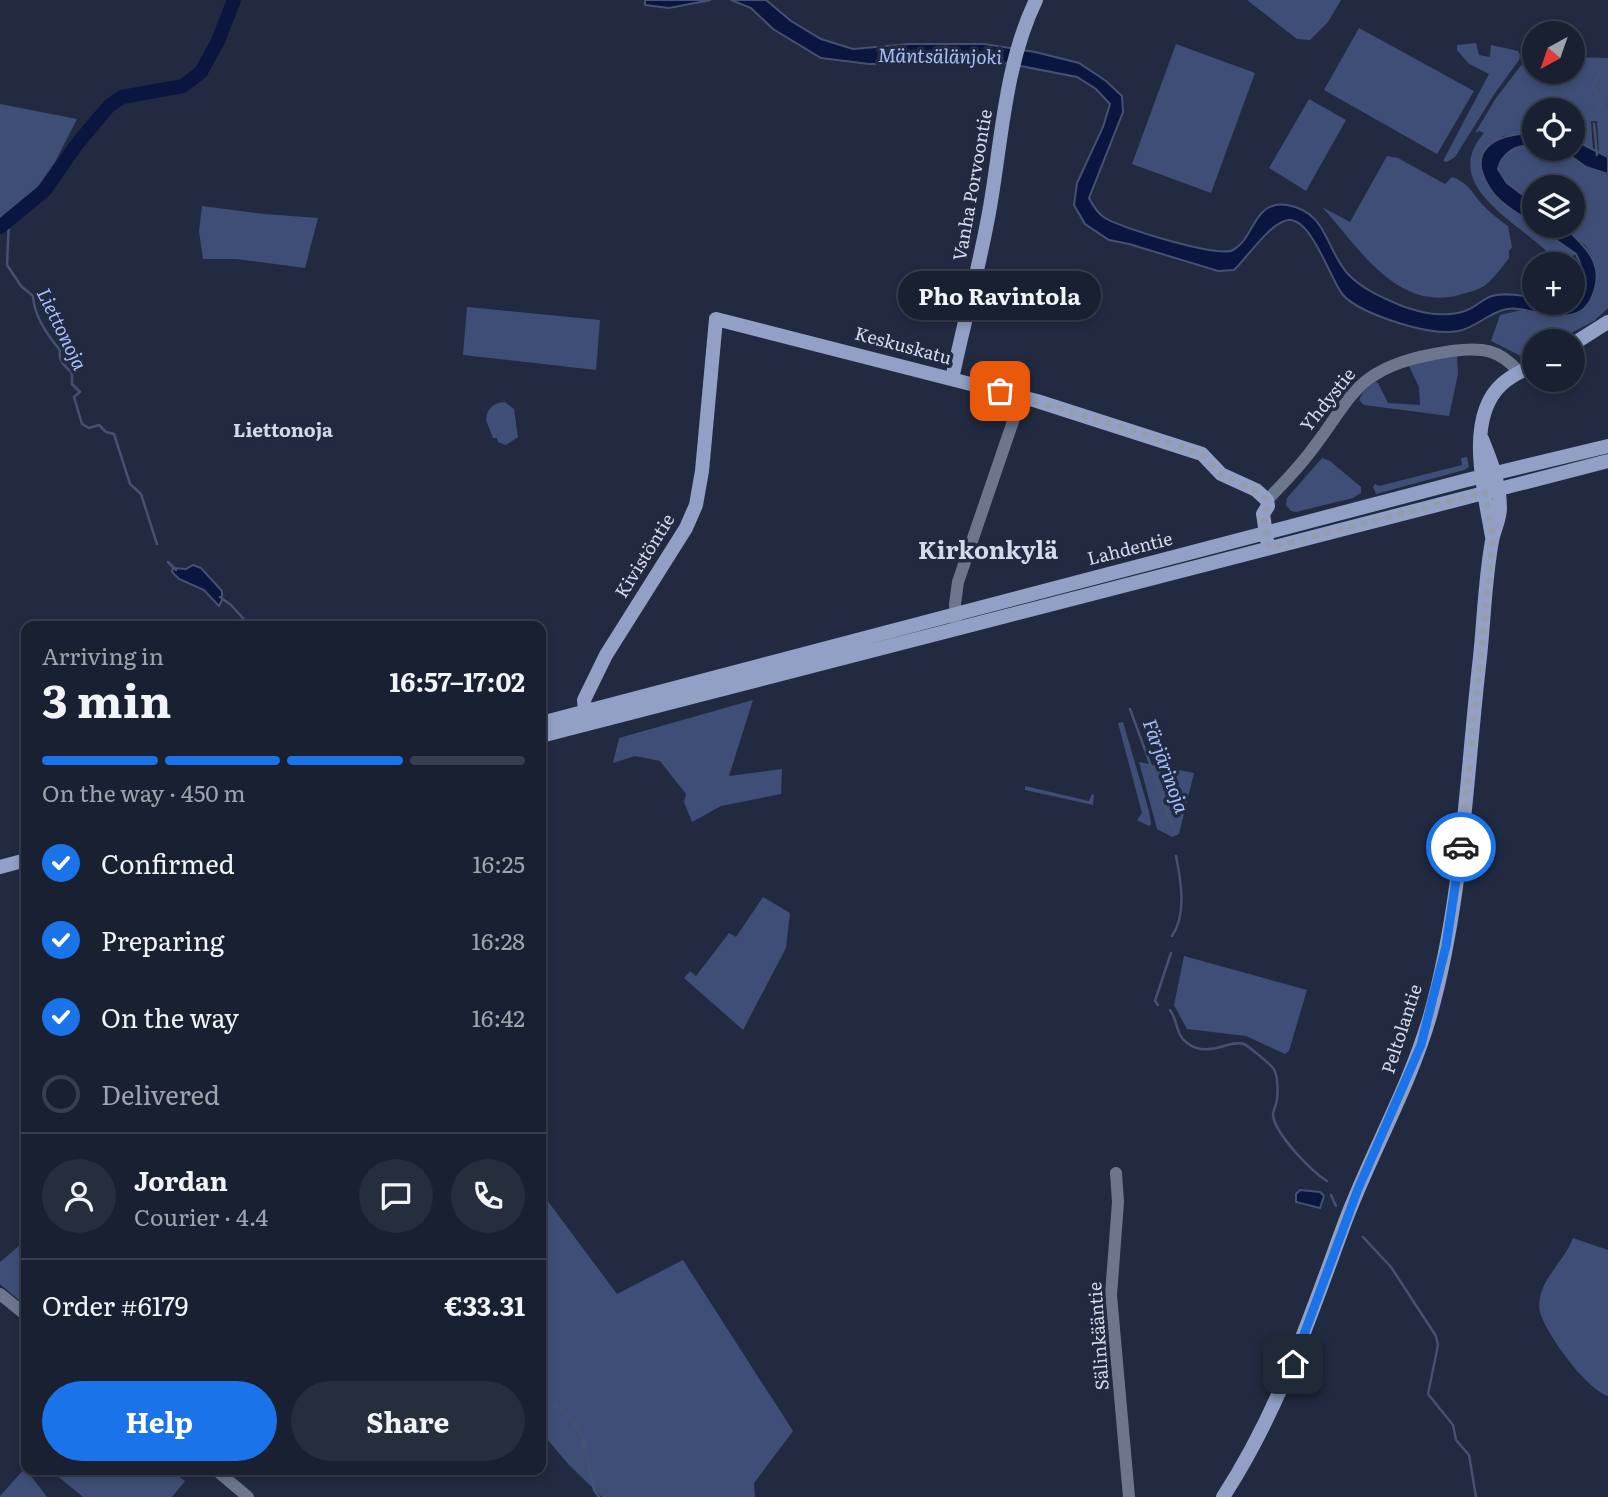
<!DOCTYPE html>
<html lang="en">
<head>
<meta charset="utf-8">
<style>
  :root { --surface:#192031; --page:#262d3d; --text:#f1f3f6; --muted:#9fa3ab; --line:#373e4d; --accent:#1a73e8 }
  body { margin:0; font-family:Literata,serif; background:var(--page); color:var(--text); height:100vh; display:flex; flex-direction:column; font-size:26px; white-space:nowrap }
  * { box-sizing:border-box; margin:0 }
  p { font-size:23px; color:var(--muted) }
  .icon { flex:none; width:38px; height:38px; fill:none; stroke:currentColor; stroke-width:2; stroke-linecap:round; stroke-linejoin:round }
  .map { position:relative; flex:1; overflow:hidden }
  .side { position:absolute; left:21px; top:621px; width:525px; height:854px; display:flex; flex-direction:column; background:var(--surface); border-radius:14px; box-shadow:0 4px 10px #0003,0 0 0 2px var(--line) }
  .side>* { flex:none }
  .needle { width:46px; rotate:220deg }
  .controls { position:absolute; left:1522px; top:21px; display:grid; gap:14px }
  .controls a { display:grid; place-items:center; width:63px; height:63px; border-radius:50%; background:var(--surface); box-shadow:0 4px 10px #0003,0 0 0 2px var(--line); font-size:35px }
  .pin { position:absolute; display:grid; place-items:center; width:60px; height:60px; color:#fff; margin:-30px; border-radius:14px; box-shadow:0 4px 10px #0006 }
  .courier { position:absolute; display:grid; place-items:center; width:70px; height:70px; margin:-35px; border:5px solid #1a73e8; border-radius:50%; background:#fff; color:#222; box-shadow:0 2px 9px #0007 }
  .bubble { position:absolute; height:49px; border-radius:24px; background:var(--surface); box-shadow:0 4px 10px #0003,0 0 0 2px var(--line); font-size:23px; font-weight:700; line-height:49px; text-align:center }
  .overview em { font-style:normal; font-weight:700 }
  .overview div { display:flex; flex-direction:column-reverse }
  .overview { display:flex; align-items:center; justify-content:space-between; height:119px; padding:0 21px }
  h1 { font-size:46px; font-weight:700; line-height:52px }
  .bar { display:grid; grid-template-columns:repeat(4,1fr); gap:10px 7px; align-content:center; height:84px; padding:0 21px }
  .bar i { height:9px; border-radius:5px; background:var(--line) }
  .bar .on { background:var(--accent) }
  .bar p { grid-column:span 4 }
  .line { display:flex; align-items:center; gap:18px; padding:0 21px; border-top:2px solid var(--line) }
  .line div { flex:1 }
  .round { display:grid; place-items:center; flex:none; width:74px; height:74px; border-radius:37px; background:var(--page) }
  ol { padding:0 21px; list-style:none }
  li { display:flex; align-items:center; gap:21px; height:77px }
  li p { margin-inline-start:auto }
  li .icon { padding:7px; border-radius:50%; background:var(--accent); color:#fff; stroke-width:4 }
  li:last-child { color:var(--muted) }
  li i { width:38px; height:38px; border:4px solid var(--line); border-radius:50% }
  .action { display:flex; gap:14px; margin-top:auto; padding:14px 21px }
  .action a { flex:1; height:80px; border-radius:42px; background:var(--accent); color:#fff; font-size:28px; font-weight:700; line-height:80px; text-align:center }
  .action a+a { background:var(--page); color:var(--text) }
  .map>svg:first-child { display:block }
  .green { fill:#3e4e76 }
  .water { fill:#0a163f; stroke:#465172; stroke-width:2 }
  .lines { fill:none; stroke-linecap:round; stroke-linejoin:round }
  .stream { stroke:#465172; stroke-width:2.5 }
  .river { stroke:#0a163f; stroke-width:14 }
  .tertiary { stroke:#6c768c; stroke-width:12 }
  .secondary { stroke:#91a0c4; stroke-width:14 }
  .done { stroke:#959cae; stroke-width:7; stroke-dasharray:0 12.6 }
  .route { stroke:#1a73e8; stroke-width:9 }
  .labels { text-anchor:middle; stroke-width:7; stroke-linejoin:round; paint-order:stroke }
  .street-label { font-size:18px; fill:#d3dae9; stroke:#212a41 }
  .water-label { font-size:19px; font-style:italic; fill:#a7c0fb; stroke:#212a41 }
  .neighbourhood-label { font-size:19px; font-weight:bold; fill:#d3dae9; stroke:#212a41 }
  .district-label { font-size:24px; font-weight:bold; fill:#d3dae9; stroke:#212a41 }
</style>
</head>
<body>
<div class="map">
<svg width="1608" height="1497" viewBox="0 0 1608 1497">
  <rect width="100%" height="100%" fill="#212a41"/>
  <path class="green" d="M 1247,0 L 1341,0 L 1328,22 L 1310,40 L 1297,39 Z
    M 1359,28 L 1474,91 L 1437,154 L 1324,90 Z
    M 1476,43 L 1479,55 L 1490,57 L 1491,45 L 1518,51 L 1520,55 L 1519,60 L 1495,93 L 1455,157 L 1447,162 L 1443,161 L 1489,74 L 1469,64 L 1457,50 L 1457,45 Z
    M 1176,44 L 1255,73 L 1211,193 L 1132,164 Z
    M 1534,53 L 1535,72 L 1573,72 L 1573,57 L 1608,58 L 1608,157 L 1599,154 L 1597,121 L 1591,121 L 1593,150 L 1579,142 L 1573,143 L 1573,110 L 1535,110 L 1535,134 L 1503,136 L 1487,148 L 1513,210 L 1576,254 L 1563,261 L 1555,260 C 1526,225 1436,188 1484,133 L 1479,131 L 1475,133 L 1496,98 L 1529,55 Z
    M 1309,99 L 1346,120 L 1306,191 L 1269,168 Z
    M 0,104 L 77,119 L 55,162 L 36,189 L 0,218 Z
    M 1529,145 C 1542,150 1559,151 1572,157 C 1585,163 1593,173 1608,174 L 1608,308 L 1594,321 L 1556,341 L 1535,341 L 1535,353 L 1523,357 L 1491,341 L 1500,315 L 1522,310 L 1557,317 L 1578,314 L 1592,256 L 1586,246 L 1563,226 L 1573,226 L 1573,187 L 1535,187 L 1535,204 L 1507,183 L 1498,170 C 1502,150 1512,150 1529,145 Z
    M 1387,156 L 1398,158 L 1445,184 L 1452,177 C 1467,182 1472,192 1481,203 C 1489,212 1498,219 1508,226 L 1512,247 L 1509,251 L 1509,258 C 1503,266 1496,275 1489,282 C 1481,290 1469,292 1459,295 C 1396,312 1358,246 1322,207 L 1350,222 Z
    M 202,206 L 264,214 L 318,218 L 305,268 L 236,259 L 203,259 L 199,231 Z
    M 467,307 L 600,320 L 596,370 L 463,355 Z
    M 1457,356 L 1458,374 L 1449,416 L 1364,405 L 1359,400 L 1364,391 L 1375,382 L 1378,383 L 1388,403 L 1420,405 L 1419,387 L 1408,364 Z
    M 505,402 L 514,409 L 518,437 L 506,445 L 498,442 L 497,438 L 493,438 L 486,420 C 487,408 493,403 505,402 Z
    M 1467,457 L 1469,467 L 1464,470 L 1376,494 L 1373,487 L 1375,484 L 1379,486 L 1462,465 L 1461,458 Z
    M 1322,458 L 1330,461 L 1361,487 L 1361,493 L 1353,498 L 1296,512 L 1291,511 L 1286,505 L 1287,498 Z
    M 753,700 L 729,776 L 782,769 L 781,794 L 721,806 L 692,822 L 684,802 L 686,794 L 660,761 L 635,756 L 613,763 L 619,738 Z
    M 1123,722 L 1149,811 L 1151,824 L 1149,826 L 1137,820 L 1142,813 L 1118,723 Z
    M 1139,762 L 1194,773 L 1179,834 L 1172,837 L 1157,829 Z
    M 1025,786 L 1089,801 L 1092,794 L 1094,795 L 1093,805 L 1025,790 Z
    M 763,897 L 790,913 L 786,948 L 743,1030 L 684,978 L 690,971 L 696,976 L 729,933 L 736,937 Z
    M 1184,956 L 1307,990 L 1289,1051 L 1285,1054 L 1246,1036 L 1187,1029 L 1174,1005 Z
    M 541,1192 L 617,1294 L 683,1260 L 793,1431 L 754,1483 L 755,1497 L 602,1497 L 569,1465 L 541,1432 Z
    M 1573,1238 L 1608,1250 L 1608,1396 C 1586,1389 1546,1334 1540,1312 C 1538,1306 1540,1296 1542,1290 C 1549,1272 1566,1257 1573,1238 Z
    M 26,1240 L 26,1306 L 0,1284 L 0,1262 Z
    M 25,1468 L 47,1497 L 0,1497 L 0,1496 Z
    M 50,1470 L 171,1470 L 185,1481 L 172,1497 L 83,1497 Z"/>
  <path class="water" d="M 645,0 L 711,0 L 669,8 L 645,5 Z
    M 731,0 L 766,0 L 791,21 L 821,39 L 853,49 L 909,44 L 984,44 L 1035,52 L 1079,63 L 1106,81 L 1122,96 L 1123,112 L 1089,198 C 1093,206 1097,213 1105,218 C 1121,228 1218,258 1233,250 C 1255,238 1253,200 1287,205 C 1328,212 1325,249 1348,274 C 1362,289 1383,298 1402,306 C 1422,313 1443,318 1465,311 C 1475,308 1482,299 1492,296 C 1506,292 1521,296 1535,297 L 1535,303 L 1573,303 C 1573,282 1590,281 1576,254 L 1536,226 L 1563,226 C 1587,247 1608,267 1590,301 C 1583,313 1573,316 1559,316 C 1542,317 1525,306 1507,309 C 1489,312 1476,328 1458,331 C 1433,336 1388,321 1365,310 C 1359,307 1348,301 1343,295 C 1330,279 1312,219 1289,220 C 1271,221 1247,258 1234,270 L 1218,271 L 1129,244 L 1109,240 L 1085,224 L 1074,205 L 1077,183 L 1103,127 L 1110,104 L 1096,89 L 1077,77 L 1005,63 L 869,64 L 821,58 L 773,29 L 751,8 Z
    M 1535,134 L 1535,147 C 1518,142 1502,153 1498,169 L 1507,183 L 1535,204 L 1535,225 C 1519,214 1499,204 1489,187 C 1464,147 1501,132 1535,134 Z
    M 1578,142 L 1608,157 L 1608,174 L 1586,167 L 1572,157 L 1539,149 L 1573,149 L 1573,143 Z
    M 193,565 L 201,568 L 222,591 L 222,600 L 219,606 L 204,590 L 179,579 L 172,572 L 173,568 L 186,569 Z
    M 1300,1190 L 1320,1192 L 1324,1196 L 1320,1208 L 1296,1202 L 1296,1194 Z"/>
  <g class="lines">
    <path class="stream" d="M 1595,113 L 1603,103 L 1593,87 L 1600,73
      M 1594,124 L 1597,155
      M 9,219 L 7,265 L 21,286 L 33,296 C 34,316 48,336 60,350 C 58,361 64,365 72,373 L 72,384 L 80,392 L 74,397 L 82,424 L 89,428 L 99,425 L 106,432 L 114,434 L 130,484 L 141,494 L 157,544
      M 168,562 L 176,570
      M 220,597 L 231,605 L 250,626
      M 1130,709 L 1176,834
      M 1172,936 C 1187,914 1181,881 1176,856
      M 1158,1005 L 1155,1001 L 1171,953
      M 1170,1010 C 1178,1020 1175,1034 1187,1043 C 1208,1059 1229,1039 1244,1044 C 1247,1045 1270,1064 1273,1068 C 1278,1074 1278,1091 1277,1099 C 1277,1104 1273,1110 1273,1115 C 1275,1134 1311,1171 1327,1181
      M 1331,1195 L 1336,1206
      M 541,1203 L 549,1212 L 541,1237
      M 1363,1237 L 1391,1267 L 1436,1336 L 1438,1345 L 1428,1394 L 1453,1425 L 1456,1440 L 1469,1455 L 1476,1497
      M 541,1398 L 567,1414 L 582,1435 L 594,1490 L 599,1497"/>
    <path class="river" d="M 0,227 L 45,190 L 77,144 L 109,106 L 122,97 L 183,86 L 201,72 L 218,41 L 234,0"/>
    <path class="tertiary" d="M 1267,500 C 1285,482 1302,464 1317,443 C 1335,420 1350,389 1376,374 C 1399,360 1426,355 1452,351 C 1482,347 1499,349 1519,372
      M 956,621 L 955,604 L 958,582 L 1021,398
      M 1116,1173 L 1118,1202 L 1111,1295 L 1129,1497
      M 0,1294 L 26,1315
      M 216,1470 L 248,1497"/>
    <path class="secondary" d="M 1573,344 L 1608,322
      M 952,379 C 964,322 980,265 990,207 C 1002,138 1005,64 1036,0
      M 1492,537 C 1485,494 1464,418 1502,384 C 1511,376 1523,370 1535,365
      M 586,720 L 584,700 L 606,655 L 686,528 L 696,505 L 702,471 L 716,319 L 1037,401 L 1202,454 L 1221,474 L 1256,490 L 1267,500 L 1268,506 L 1263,514 L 1267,540
      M 541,723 L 1467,480 L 1608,446
      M 541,736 L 1608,461
      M 0,867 L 26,860
      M 1223,1497 C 1279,1411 1310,1317 1345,1222 C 1371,1153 1409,1088 1430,1016 C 1463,899 1466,777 1480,657 C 1484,619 1485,579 1492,541 C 1494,529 1500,520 1500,508 C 1500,484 1491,461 1482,439"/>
  </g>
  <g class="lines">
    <path class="done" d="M 1000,391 L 1122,427 L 1202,454 L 1221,474 L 1256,491 L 1267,499 L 1268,506 L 1263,514 L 1269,548 L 1485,492 L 1493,538 L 1461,847"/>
    <path class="route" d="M 1293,1364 L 1358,1189 L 1421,1045 L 1446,946 L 1461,847"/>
  </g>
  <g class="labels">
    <g class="street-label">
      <text transform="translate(973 185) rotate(-80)" y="6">Vanha Porvoontie</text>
      <text transform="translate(903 346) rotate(15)" y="6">Keskuskatu</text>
      <text transform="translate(1328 400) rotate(-51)" y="6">Yhdystie</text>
      <text transform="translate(1130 549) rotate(-14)" y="6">Lahdentie</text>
      <text transform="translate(645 556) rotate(-58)" y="6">Kivistöntie</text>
      <text transform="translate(1402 1029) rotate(-72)" y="6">Peltolantie</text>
      <text transform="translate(1099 1336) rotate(-94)" y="6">Sälinkääntie</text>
    </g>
    <g class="water-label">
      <text transform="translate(940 56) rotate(1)" y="7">Mäntsälänjoki</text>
      <text transform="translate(62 329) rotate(64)" y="7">Liettonoja</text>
      <text transform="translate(1166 766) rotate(70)" y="7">Färjärinoja</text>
    </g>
    <g class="neighbourhood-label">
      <text x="283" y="437">Liettonoja</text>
    </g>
    <g class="district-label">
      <text x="988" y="559">Kirkonkylä</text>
    </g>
  </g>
</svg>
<div class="controls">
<a><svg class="needle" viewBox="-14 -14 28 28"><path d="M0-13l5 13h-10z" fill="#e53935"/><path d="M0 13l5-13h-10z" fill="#9fa3ab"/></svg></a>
<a><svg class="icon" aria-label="locate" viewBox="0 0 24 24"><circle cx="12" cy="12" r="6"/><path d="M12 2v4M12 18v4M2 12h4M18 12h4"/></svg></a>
<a><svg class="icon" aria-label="layers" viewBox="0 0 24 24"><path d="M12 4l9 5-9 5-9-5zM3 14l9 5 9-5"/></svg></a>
<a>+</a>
<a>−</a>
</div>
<div class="pin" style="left:1000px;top:391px;background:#ea580c"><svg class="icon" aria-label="bag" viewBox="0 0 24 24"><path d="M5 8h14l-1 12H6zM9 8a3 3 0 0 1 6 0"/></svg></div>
<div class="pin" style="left:1293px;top:1364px;background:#1f2937"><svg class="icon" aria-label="home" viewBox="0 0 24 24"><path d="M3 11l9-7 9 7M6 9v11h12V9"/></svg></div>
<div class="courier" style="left:1461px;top:847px"><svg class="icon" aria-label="car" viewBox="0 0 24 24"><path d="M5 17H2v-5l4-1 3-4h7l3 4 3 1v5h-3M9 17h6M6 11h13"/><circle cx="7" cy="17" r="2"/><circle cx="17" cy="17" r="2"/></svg></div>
<div class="bubble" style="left:898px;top:271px;width:203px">Pho Ravintola</div>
<section class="side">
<div class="overview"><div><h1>3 min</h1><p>Arriving in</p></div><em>16:57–17:02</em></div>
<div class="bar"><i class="on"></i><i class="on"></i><i class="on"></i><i></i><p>On the way · 450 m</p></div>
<ol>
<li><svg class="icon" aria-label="check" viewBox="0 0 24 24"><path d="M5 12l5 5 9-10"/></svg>Confirmed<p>16:25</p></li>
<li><svg class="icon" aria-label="check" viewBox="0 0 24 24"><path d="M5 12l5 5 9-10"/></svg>Preparing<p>16:28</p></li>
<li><svg class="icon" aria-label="check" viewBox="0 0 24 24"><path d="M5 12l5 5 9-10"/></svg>On the way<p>16:42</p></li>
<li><i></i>Delivered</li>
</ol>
<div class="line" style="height:126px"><a class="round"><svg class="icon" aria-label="person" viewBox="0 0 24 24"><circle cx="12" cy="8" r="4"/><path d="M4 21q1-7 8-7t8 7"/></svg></a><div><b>Jordan</b><p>Courier · 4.4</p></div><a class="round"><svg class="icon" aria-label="chat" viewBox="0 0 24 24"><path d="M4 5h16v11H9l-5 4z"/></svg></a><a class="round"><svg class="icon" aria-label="phone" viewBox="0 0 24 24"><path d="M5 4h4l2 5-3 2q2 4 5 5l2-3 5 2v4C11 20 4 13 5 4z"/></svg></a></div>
<div class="line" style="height:91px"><div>Order #6179</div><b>€33.31</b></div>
<div class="action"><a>Help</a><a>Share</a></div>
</section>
</div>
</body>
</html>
